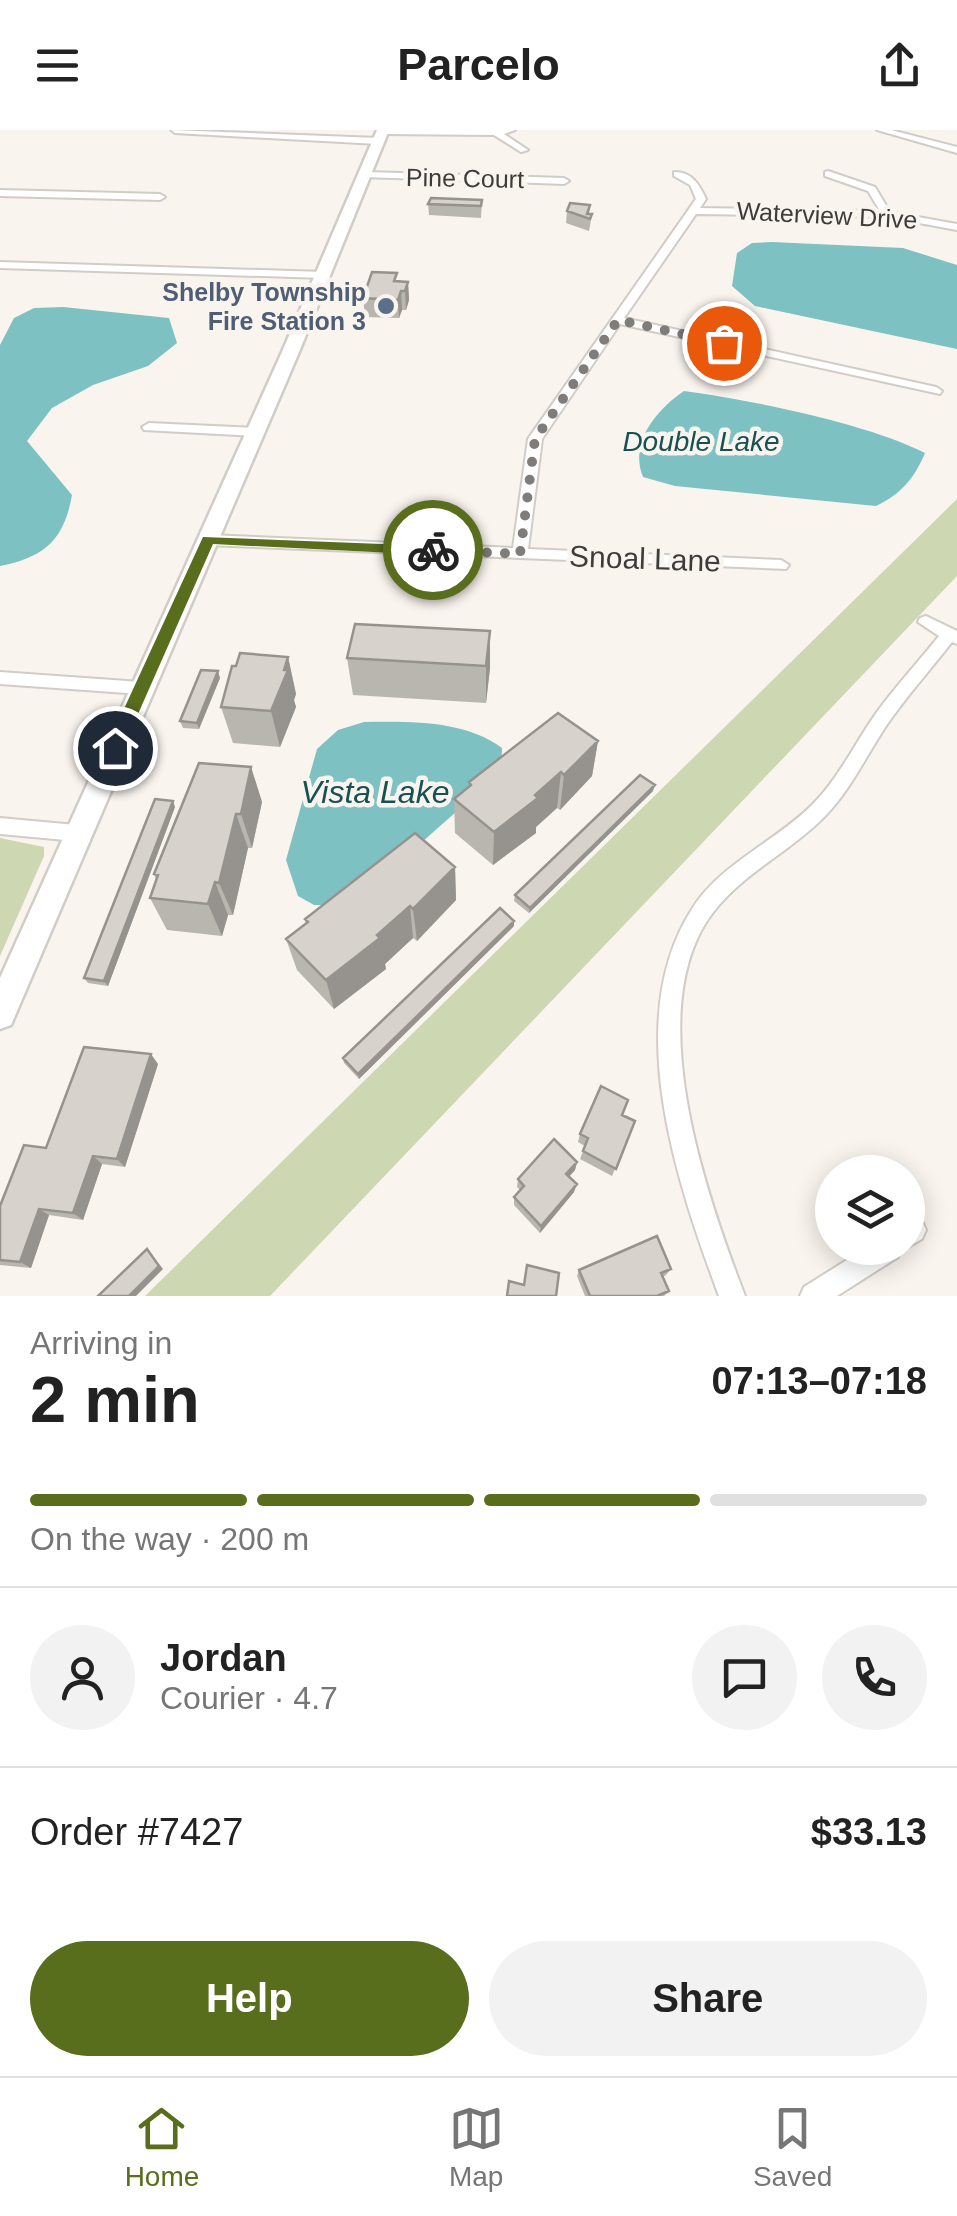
<!DOCTYPE html>
<html lang="en">
<head>
<meta charset="utf-8">
<style>
  :root { --surface:#fff; --page:#f2f2f2; --text:#222; --muted:#767676; --line:#e0e0e0; --accent:#586e1d }
  body { margin:0; font-family:Helvetica,sans-serif; background:var(--page); color:var(--text); height:100vh; display:flex; flex-direction:column; font-size:38px; white-space:nowrap }
  * { box-sizing:border-box; margin:0 }
  p { font-size:32px; color:var(--muted) }
  .icon { flex:none; width:55px; height:55px; fill:none; stroke:currentColor; stroke-width:2; stroke-linecap:round; stroke-linejoin:round }
  .map { position:relative; height:1166px; overflow:hidden }
  .sheet { display:flex; flex-direction:column; background:var(--surface); flex:1 }
  .sheet>* { flex:none }
  .buttons { position:absolute; left:815px; top:1025px; display:grid; gap:20px }
  .buttons a { display:grid; place-items:center; width:110px; height:110px; border-radius:50%; background:var(--surface); box-shadow:0 5px 25px #0003; font-size:50px }
  .pin { position:absolute; display:grid; place-items:center; width:85px; height:85px; color:#fff; margin:-42px; border:5px solid #fff; border-radius:50%; box-shadow:0 2px 10px #0007 }
  .courier { position:absolute; display:grid; place-items:center; width:100px; height:100px; margin:-50px; border:8px solid #586e1d; border-radius:50%; background:#fff; color:#222; box-shadow:0 2px 12px #0007 }
  .headline em { font-style:normal; font-weight:700 }
  .headline div { display:flex; flex-direction:column-reverse }
  .headline { display:flex; align-items:center; justify-content:space-between; height:170px; padding:0 30px }
  h1 { font-size:65px; font-weight:700; line-height:75px }
  .bar { display:grid; grid-template-columns:repeat(4,1fr); gap:15px 10px; align-content:center; height:120px; padding:0 30px }
  .bar i { height:12px; border-radius:8px; background:var(--line) }
  .bar .on { background:var(--accent) }
  .bar p { grid-column:span 4 }
  .line { display:flex; align-items:center; gap:25px; padding:0 30px; border-top:2px solid var(--line) }
  .line div { flex:1 }
  .round { display:grid; place-items:center; flex:none; width:105px; height:105px; border-radius:52px; background:var(--page) }
  .action { display:flex; gap:20px; margin-top:auto; padding:20px 30px }
  .action a { flex:1; height:115px; border-radius:60px; background:var(--accent); color:#fff; font-size:40px; font-weight:700; line-height:115px; text-align:center }
  .action a+a { background:var(--page); color:var(--text) }
  header { display:flex; justify-content:space-between; align-items:center; height:130px; padding:0 30px; background:var(--surface); font-size:45px; font-weight:700 }
  .tab-bar { display:flex; justify-content:space-around; align-items:center; height:140px; border-top:2px solid var(--line); background:var(--surface); font-size:28px; color:var(--muted) }
  .tab-bar a { display:grid; justify-items:center; gap:5px }
  .tab-bar .on { color:var(--accent) }
  .map>svg:first-child { display:block }
  .green { fill:#cdd7b2 }
  .water { fill:#7dc1c2 }
  .lines { fill:none; stroke-linecap:round; stroke-linejoin:round }
  .street-casing { stroke:#d2ccc7; stroke-width:4 }
  .secondary-casing { stroke:#d2ccc7; stroke-width:5 }
  .street { fill:#fff; fill-rule:evenodd }
  .secondary { fill:#fff; fill-rule:evenodd }
  .wall { fill:#b9b5af }
  .shaded-wall { fill:#96938f }
  .building { fill:#d7d2cc; stroke:#96938f; stroke-width:2.5 }
  .route { fill:#586e1d }
  .done { stroke:#807c79; stroke-width:10; stroke-dasharray:0 18 }
  .service-dot { fill:#5c6f8a; stroke:#faf4ee; stroke-width:4 }
  .labels { text-anchor:middle; stroke-width:9; stroke-linejoin:round; paint-order:stroke }
  .far-street-label { font-size:25px; fill:#3e3c3a; stroke:#faf4ee }
  .far-service-label { font-size:25px; font-weight:bold; fill:#4e5e75; stroke:#faf4ee; text-anchor:end }
  .far-water-label { font-size:28px; font-style:italic; fill:#165153; stroke:#faf4ee }
  .street-label { font-size:30px; fill:#3e3c3a; stroke:#faf4ee }
  .water-label { font-size:32px; font-style:italic; fill:#165153; stroke:#faf4ee }
</style>
</head>
<body>
<header><svg class="icon" aria-label="menu" viewBox="0 0 24 24"><path d="M4 6h16M4 12h16M4 18h16"/></svg>Parcelo<svg class="icon" aria-label="share" viewBox="0 0 24 24"><path d="M12 15V3M7 8l5-5 5 5M5 13v7h14v-7"/></svg></header>
<div class="map">
<svg width="957" height="1166" viewBox="0 0 957 1166">
  <rect width="100%" height="100%" fill="#faf4ee"/>
  <path class="green" d="M 957,369 L 957,446 L 270,1166 L 145,1166 Z
    M 0,708 L 44,717 L 44,726 L 0,826 Z"/>
  <path class="water" d="M 772,112 L 903,118 L 957,135 L 957,219 L 755,176 L 732,156 L 737,123 L 752,113 Z
    M 63,177 L 169,188 L 177,213 L 148,236 L 93,255 L 52,278 L 27,311 L 72,365 C 64,410 45,427 0,436 L 0,215 L 14,188 L 34,178 Z
    M 684,261 C 751,270 866,293 925,323 C 914,349 901,364 876,376 L 675,356 L 643,347 C 629,313 656,280 684,261 Z
    M 364,592 C 408,591 466,590 502,618 L 501,642 L 351,775 L 314,775 L 298,766 L 286,730 L 317,619 L 338,600 Z"/>
  <g class="lines">
    <defs>
      <path id="street" d="M 171,0 L 378,8 L 382,11 L 378,14 L 175,3 Z
        M 378,0 L 515,0 L 504,4 L 528,20 L 521,22 L 494,5 L 382,4 Z
        M 877,0 L 891,0 L 957,17 L 957,23 Z
        M 828,41 L 875,57 L 890,82 L 957,94 L 957,100 L 887,87 L 696,84 L 624,188 L 936,257 L 942,261 L 940,264 L 620,194 L 542,309 L 528,419 L 781,430 L 789,435 L 786,439 L 208,415 L 201,410 L 208,405 L 513,418 L 528,309 L 696,69 L 690,55 L 674,46 L 674,42 C 692,42 699,54 706,69 L 700,78 L 880,81 L 868,61 L 825,46 L 825,42 Z
        M 366,42 L 564,48 L 569,51 L 564,54 L 363,47 L 361,45 Z
        M 0,60 L 160,64 L 165,67 L 160,70 L 0,66 Z
        M 0,132 L 324,142 L 329,145 L 324,148 L 0,138 Z
        M 149,293 L 256,298 L 263,302 L 256,306 L 144,300 L 142,297 Z
        M 926,486 L 957,501 L 957,514 L 952,512 C 930,540 906,567 886,596 C 866,626 851,659 826,685 C 790,723 736,746 707,791 C 644,889 707,1067 745,1166 L 719,1166 C 677,1053 621,890 692,779 C 720,734 775,712 812,675 C 839,648 855,613 877,582 C 896,556 919,531 939,506 L 918,492 L 920,488 Z
        M 0,542 L 141,552 L 150,558 L 141,564 L 0,554 Z
        M 0,688 L 76,695 L 83,697 L 86,703 L 83,709 L 76,711 L 0,704 Z
        M 913,1087 L 922,1091 L 926,1100 L 922,1109 L 908,1117 L 908,1090 Z
        M 866,1118 L 902,1118 L 898,1127 L 837,1166 L 800,1166 L 804,1157 Z"/>
      <path id="secondary" d="M 377,0 L 389,0 L 299,222 L 11,895 L 0,899 L 0,848 L 282,222 Z"/>
    </defs>
    <use href="#street" class="street-casing"/>
    <use href="#secondary" class="secondary-casing"/>
    <use href="#street" class="street"/>
    <use href="#secondary" class="secondary"/>
  </g>
  <path class="wall" d="M 482,70 L 481,88 L 429,85 L 428,74 Z
    M 590,75 L 589,84 L 592,84 L 589,101 L 566,93 L 567,81 Z
    M 398,151 L 408,152 L 409,170 L 406,180 L 402,180 L 399,188 L 365,187 L 363,168 Z
    M 490,501 L 490,538 L 486,573 L 353,565 L 347,528 Z
    M 288,527 L 296,564 L 294,570 L 296,577 L 280,617 L 233,613 L 221,577 L 236,536 Z
    M 220,548 L 199,599 L 183,598 L 180,591 Z
    M 598,611 L 592,646 L 560,680 L 557,678 L 536,697 L 536,703 L 493,735 L 455,703 L 454,669 L 469,657 L 469,652 Z
    M 251,637 L 262,672 L 252,718 L 248,718 L 233,785 L 228,785 L 222,806 L 167,800 L 150,768 L 156,749 L 154,744 Z
    M 653,661 L 529,783 L 514,771 L 515,765 Z
    M 175,677 L 108,856 L 88,853 L 84,848 Z
    M 455,737 L 456,770 L 417,811 L 413,808 L 385,834 L 386,839 L 334,879 L 297,840 L 286,809 L 306,793 L 305,789 Z
    M 514,796 L 359,949 L 344,933 L 343,928 Z
    M 158,934 L 125,1037 L 102,1034 L 83,1090 L 49,1085 L 31,1138 L 0,1135 L 0,1076 Z
    M 623,985 L 635,991 L 612,1046 L 580,1029 L 585,1016 L 578,1012 L 580,1004 Z
    M 577,1032 L 575,1040 L 569,1047 L 574,1062 L 540,1103 L 514,1075 L 514,1067 L 520,1060 L 517,1057 L 518,1049 Z
    M 671,1139 L 666,1145 L 663,1147 L 669,1161 L 664,1166 L 585,1166 L 577,1146 L 579,1140 Z"/>
  <path class="shaded-wall" d="M 408,152 L 409,170 L 406,180 L 405,161 Z
    M 401,161 L 402,180 L 399,188 L 398,170 Z
    M 490,501 L 490,538 L 486,573 L 486,536 Z
    M 288,527 L 296,564 L 294,570 L 296,577 L 280,617 L 271,581 Z
    M 218,541 L 220,548 L 199,599 L 197,593 Z
    M 598,611 L 592,646 L 560,680 L 564,645 Z
    M 251,637 L 262,672 L 252,718 L 241,684 Z
    M 561,642 L 557,678 L 536,697 L 536,703 L 493,735 L 494,702 Z
    M 655,655 L 653,661 L 529,783 L 530,778 Z
    M 173,671 L 175,677 L 108,856 L 104,851 Z
    M 236,684 L 248,718 L 233,785 L 219,753 Z
    M 455,737 L 456,770 L 417,811 L 413,779 Z
    M 215,752 L 228,785 L 222,806 L 208,774 Z
    M 410,776 L 413,808 L 385,834 L 386,839 L 334,879 L 326,850 Z
    M 514,791 L 514,796 L 359,949 L 358,944 Z
    M 151,924 L 158,934 L 125,1037 L 117,1029 Z
    M 93,1026 L 102,1034 L 83,1090 L 73,1083 Z
    M 577,1032 L 575,1040 L 564,1052 L 566,1044 Z
    M 577,1054 L 574,1062 L 540,1103 L 541,1096 Z
    M 39,1079 L 49,1085 L 31,1138 L 20,1132 Z
    M 147,1119 L 163,1139 L 136,1166 L 129,1166 Z"/>
  <path class="building" d="M 431,68 L 482,70 L 481,76 L 428,74 Z
    M 570,73 L 590,75 L 587,84 L 592,84 L 590,89 L 567,81 Z
    M 372,142 L 397,143 L 394,151 L 408,152 L 405,161 L 401,161 L 398,170 L 363,168 Z
    M 355,494 L 490,501 L 486,536 L 347,528 Z
    M 240,523 L 288,527 L 284,540 L 288,540 L 271,581 L 221,577 L 232,536 L 236,536 Z
    M 201,540 L 218,541 L 197,593 L 180,591 Z
    M 558,583 L 598,611 L 564,645 L 561,642 L 535,665 L 538,668 L 494,702 L 454,669 L 471,655 L 469,652 Z
    M 199,633 L 251,637 L 241,684 L 236,684 L 219,753 L 215,752 L 208,774 L 150,768 L 158,745 L 154,744 Z
    M 640,645 L 655,655 L 530,778 L 515,765 Z
    M 155,669 L 173,671 L 104,851 L 84,848 Z
    M 415,703 L 455,737 L 413,779 L 410,776 L 377,805 L 380,808 L 326,850 L 286,809 L 308,792 L 305,789 Z
    M 500,778 L 514,791 L 358,944 L 343,928 Z
    M 84,917 L 151,924 L 117,1029 L 93,1026 L 73,1083 L 39,1079 L 20,1132 L 0,1130 L 0,1076 L 24,1015 L 46,1018 Z
    M 601,956 L 628,970 L 622,985 L 635,991 L 616,1039 L 583,1021 L 588,1008 L 580,1004 Z
    M 554,1009 L 577,1032 L 566,1044 L 577,1054 L 541,1096 L 514,1067 L 524,1056 L 518,1049 Z
    M 657,1106 L 671,1139 L 661,1143 L 669,1161 L 657,1166 L 590,1166 L 579,1140 Z
    M 147,1119 L 159,1136 L 129,1166 L 98,1166 Z
    M 527,1135 L 559,1143 L 556,1166 L 507,1166 L 509,1151 L 524,1155 Z"/>
  <path class="route" d="M 203,407 L 433,416 L 440,420 L 433,425 L 213,414 L 123,618 L 121,622 L 109,622 L 106,618 Z"/>
  <g class="lines">
    <path class="done" d="M 433,420 L 520,424 L 535,309 L 618,190 L 724,213"/>
  </g>
  <circle class="service-dot" cx="386" cy="176" r="10"/>
  <g class="labels">
    <g class="far-street-label">
      <text transform="translate(465 48) rotate(1)" y="9">Pine Court</text>
      <text transform="translate(827 85) rotate(3)" y="9">Waterview Drive</text>
    </g>
    <g class="far-service-label">
      <text x="366" y="171">Shelby Township<tspan x="366" dy="29">Fire Station 3</tspan></text>
    </g>
    <g class="far-water-label">
      <text x="701" y="321">Double Lake</text>
    </g>
    <g class="street-label">
      <text transform="translate(645 429) rotate(2)" y="10">Snoal Lane</text>
    </g>
    <g class="water-label">
      <text x="375" y="673">Vista Lake</text>
    </g>
  </g>
</svg>
<div class="buttons">
<a><svg class="icon" aria-label="layers" viewBox="0 0 24 24"><path d="M12 4l9 5-9 5-9-5zM3 14l9 5 9-5"/></svg></a>
</div>
<div class="pin" style="left:724px;top:213px;background:#ea580c"><svg class="icon" aria-label="bag" viewBox="0 0 24 24"><path d="M5 8h14l-1 12H6zM9 8a3 3 0 0 1 6 0"/></svg></div>
<div class="pin" style="left:115px;top:618px;background:#1f2937"><svg class="icon" aria-label="home" viewBox="0 0 24 24"><path d="M3 11l9-7 9 7M6 9v11h12V9"/></svg></div>
<div class="courier" style="left:433px;top:420px"><svg class="icon" aria-label="bike" viewBox="0 0 24 24"><circle cx="6" cy="16" r="4"/><circle cx="18" cy="16" r="4"/><path d="M6 16l4-8h5l3 8M10 8l3 8H6M13 5h3"/></svg></div>
</div>
<section class="sheet">
<div class="headline"><div><h1>2 min</h1><p>Arriving in</p></div><em>07:13–07:18</em></div>
<div class="bar"><i class="on"></i><i class="on"></i><i class="on"></i><i></i><p>On the way · 200 m</p></div>
<div class="line" style="height:180px"><a class="round"><svg class="icon" aria-label="person" viewBox="0 0 24 24"><circle cx="12" cy="8" r="4"/><path d="M4 21q1-7 8-7t8 7"/></svg></a><div><b>Jordan</b><p>Courier · 4.7</p></div><a class="round"><svg class="icon" aria-label="chat" viewBox="0 0 24 24"><path d="M4 5h16v11H9l-5 4z"/></svg></a><a class="round"><svg class="icon" aria-label="phone" viewBox="0 0 24 24"><path d="M5 4h4l2 5-3 2q2 4 5 5l2-3 5 2v4C11 20 4 13 5 4z"/></svg></a></div>
<div class="line" style="height:130px"><div>Order #7427</div><b>$33.13</b></div>
<div class="action"><a>Help</a><a>Share</a></div>
</section>
<nav class="tab-bar">
<a class="on"><svg class="icon" aria-label="home" viewBox="0 0 24 24"><path d="M3 11l9-7 9 7M6 9v11h12V9"/></svg>Home</a>
<a><svg class="icon" aria-label="map" viewBox="0 0 24 24"><path d="M3 6l6-2 6 2 6-2v14l-6 2-6-2-6 2zM9 4v14M15 6v14"/></svg>Map</a>
<a><svg class="icon" aria-label="saved" viewBox="0 0 24 24"><path d="M7 4h10v16l-5-4-5 4z"/></svg>Saved</a>
</nav>
</body>
</html>
